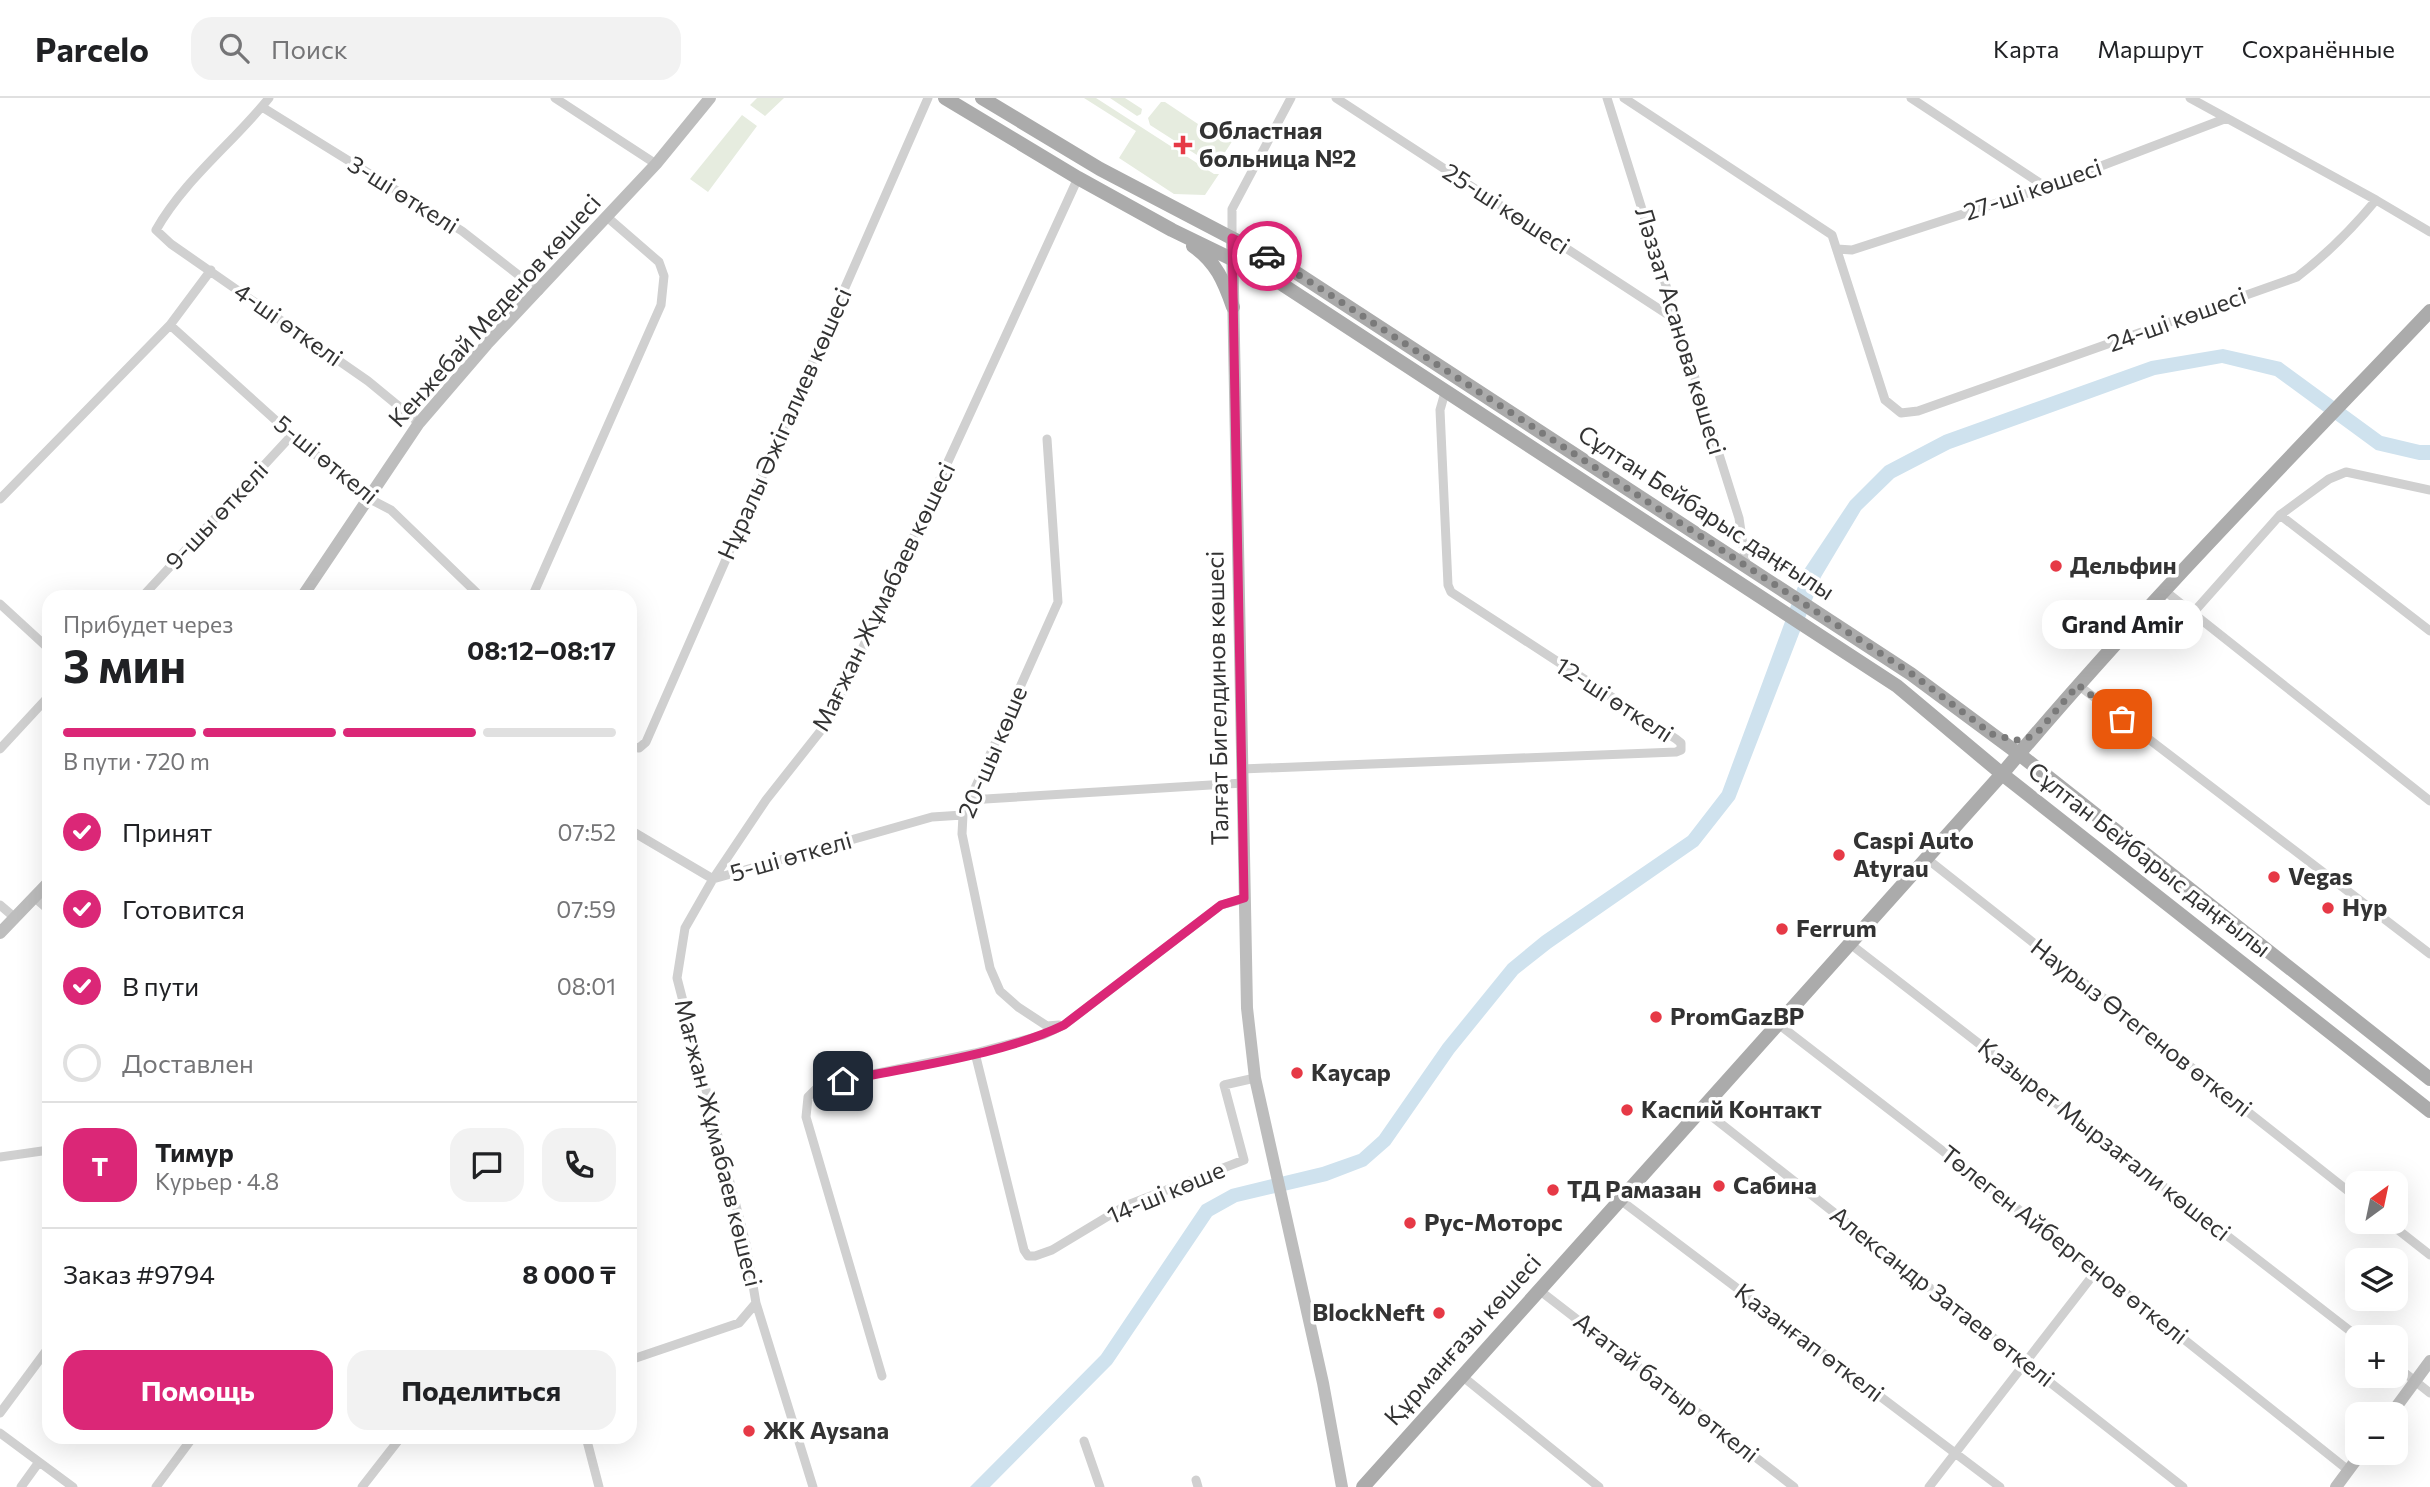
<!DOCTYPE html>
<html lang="ru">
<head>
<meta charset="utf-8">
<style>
  :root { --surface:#fff; --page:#f2f2f2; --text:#202124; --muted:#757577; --line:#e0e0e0; --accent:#db2777 }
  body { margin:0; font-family:Commissioner,sans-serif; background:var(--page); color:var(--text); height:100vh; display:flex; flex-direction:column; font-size:26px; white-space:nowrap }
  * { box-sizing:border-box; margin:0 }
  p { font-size:23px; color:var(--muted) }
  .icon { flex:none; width:38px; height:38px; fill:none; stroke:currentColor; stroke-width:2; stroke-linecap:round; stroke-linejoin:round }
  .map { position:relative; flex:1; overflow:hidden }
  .details { position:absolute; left:42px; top:492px; width:595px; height:854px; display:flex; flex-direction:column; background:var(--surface); border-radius:21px; box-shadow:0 7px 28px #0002 }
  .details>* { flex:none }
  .needle { width:46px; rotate:33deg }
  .fabs { position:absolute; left:2345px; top:1073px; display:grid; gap:14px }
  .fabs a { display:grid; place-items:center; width:63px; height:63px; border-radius:14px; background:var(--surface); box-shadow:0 7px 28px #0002; font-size:35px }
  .pin { position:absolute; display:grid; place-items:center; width:60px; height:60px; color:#fff; margin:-30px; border-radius:14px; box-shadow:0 4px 10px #0006 }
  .courier { position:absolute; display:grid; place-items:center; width:70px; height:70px; margin:-35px; border:5px solid #db2777; border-radius:50%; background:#fff; color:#222; box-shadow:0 2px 9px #0007 }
  .bubble { position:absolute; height:49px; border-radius:21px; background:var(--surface); box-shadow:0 7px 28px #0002; font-size:23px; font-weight:700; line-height:49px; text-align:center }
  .summary em { font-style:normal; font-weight:700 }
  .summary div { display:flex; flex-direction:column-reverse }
  .summary { display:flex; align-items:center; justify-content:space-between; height:119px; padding:0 21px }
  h1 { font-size:46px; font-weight:700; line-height:52px }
  .bar { display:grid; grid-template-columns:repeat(4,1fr); gap:10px 7px; align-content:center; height:84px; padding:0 21px }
  .bar i { height:9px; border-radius:5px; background:var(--line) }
  .bar .on { background:var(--accent) }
  .bar p { grid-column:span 4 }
  .line { display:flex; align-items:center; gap:18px; padding:0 21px; border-top:2px solid var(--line) }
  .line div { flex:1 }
  .round { display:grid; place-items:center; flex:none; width:74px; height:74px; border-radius:21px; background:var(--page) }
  ol { padding:0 21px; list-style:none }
  li { display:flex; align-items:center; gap:21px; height:77px }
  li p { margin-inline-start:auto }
  li .icon { padding:7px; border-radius:50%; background:var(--accent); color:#fff; stroke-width:4 }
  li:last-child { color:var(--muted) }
  li i { width:38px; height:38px; border:4px solid var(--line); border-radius:50% }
  .button { display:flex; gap:14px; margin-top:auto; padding:14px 21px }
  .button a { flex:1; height:80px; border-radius:21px; background:var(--accent); color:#fff; font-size:28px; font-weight:700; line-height:80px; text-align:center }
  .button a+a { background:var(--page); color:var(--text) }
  header { display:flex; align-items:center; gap:42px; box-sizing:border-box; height:98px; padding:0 35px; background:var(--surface); border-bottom:2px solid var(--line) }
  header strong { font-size:33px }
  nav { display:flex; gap:38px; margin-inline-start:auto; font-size:24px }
  .search { width:490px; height:63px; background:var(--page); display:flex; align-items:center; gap:18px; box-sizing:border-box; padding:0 24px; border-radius:21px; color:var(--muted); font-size:26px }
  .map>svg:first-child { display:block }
  .green { fill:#e6ecdf }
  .water { fill:#cfe2ee }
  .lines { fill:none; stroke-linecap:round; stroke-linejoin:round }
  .street { stroke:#d0d0d0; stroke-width:9 }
  .secondary { stroke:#bdbdbd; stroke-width:12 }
  .primary { stroke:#ababab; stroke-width:14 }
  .done { stroke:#7a7a7a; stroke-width:7; stroke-dasharray:0 12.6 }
  .route { stroke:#db2777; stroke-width:9 }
  .poi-dot { fill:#e63946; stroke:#fff; stroke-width:2.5 }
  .labels { text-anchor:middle; stroke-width:7; stroke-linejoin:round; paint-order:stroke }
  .poi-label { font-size:24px; font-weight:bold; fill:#333; stroke:#fff; text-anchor:start }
  .street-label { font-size:24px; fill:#333; stroke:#fff }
</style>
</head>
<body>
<header>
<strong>Parcelo</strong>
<div class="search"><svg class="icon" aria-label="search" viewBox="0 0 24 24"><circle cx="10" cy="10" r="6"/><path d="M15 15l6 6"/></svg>Поиск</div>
<nav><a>Карта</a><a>Маршрут</a><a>Сохранённые</a></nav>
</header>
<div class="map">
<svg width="2430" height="1389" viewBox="0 0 2430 1389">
  <rect width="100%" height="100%" fill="#fff"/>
  <path class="green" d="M 757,0 L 784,0 L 765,18 L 750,7 Z
    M 1084,0 L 1096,0 L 1214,76 L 1219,76 L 1205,97 L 1174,96 L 1119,60 L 1136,33 Z
    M 1110,0 L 1125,0 L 1142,11 L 1141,16 L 1137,18 Z
    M 1161,4 L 1165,4 L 1219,40 L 1233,42 L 1218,65 L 1211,66 L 1150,27 L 1148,20 Z
    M 742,17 L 757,28 L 708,94 L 690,81 Z"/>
  <path class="water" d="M 2223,251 L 2281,264 L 2382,338 L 2420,347 L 2430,347 L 2430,362 L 2419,362 L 2376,352 L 2275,278 L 2222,265 L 2155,277 L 1950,351 L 1894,380 L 1861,412 L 1821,479 L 1735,701 L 1698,748 L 1551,850 L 1518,876 L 1454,955 L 1390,1047 L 1366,1068 L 1327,1083 L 1237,1104 L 1212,1118 L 1112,1266 L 990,1389 L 970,1389 L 1101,1257 L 1202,1107 L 1231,1091 L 1322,1069 L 1359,1056 L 1379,1038 L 1443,946 L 1508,866 L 1542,838 L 1688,738 L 1722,694 L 1804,472 L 1850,403 L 1885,368 L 1944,337 L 2151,263 Z"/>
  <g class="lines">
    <path class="street" d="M 269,0 C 233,45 185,81 156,132 L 171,146 L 368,283 L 419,325
      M 555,0 L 656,66
      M 1336,0 L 1676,222
      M 1607,0 L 1739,420 L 1746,467
      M 1624,0 L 1832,137 L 1885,302 L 1901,315 L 1918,313 L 2297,179 C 2327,156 2352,131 2376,102 L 2430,134
      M 1911,0 L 2046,89
      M 2190,0 L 2376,102
      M 262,9 L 462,133 L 539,193
      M 1232,140 L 1232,111 L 1291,0
      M 1837,151 L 1852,152 L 2046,89 L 2227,20
      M 170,227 L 292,337 L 368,400 L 391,412 L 481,499
      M 1047,341 L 1058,504 L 963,717 L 962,736 L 990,870 L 1000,893 L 1018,909 L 1047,928 L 1059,927
      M 0,401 L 170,227 L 211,172
      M 2280,417 L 2430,533
      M 2165,493 L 2430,703
      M 142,499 L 292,337
      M 532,499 L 661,207 L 664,178 L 659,164 L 607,119
      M 0,506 L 49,551
      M 2192,516 L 2280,417 L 2329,381 L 2346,374 L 2430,392
      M 2078,587 L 2430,856
      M 630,648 L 639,650 L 646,644 L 928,0
      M 0,651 L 49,598
      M 1242,671 L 1676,654 L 1681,652 L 1681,645 L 1676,641 L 1451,494 L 1448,487 L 1440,312 L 1446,291
      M 969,702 L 1243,685
      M 630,732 L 713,781 L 932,719 L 963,717
      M 1926,760 L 2357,1100
      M 34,799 L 49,812
      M 0,807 L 14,819
      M 1849,845 L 2358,1239
      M 1777,925 L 2097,1172 L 2348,1372
      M 975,955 L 1024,1152 L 1028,1158 L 1035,1158 L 1052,1152 L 1125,1108 L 1244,1062 L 1224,987 L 1255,980
      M 1701,1010 L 2183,1389
      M 0,1059 L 49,1052
      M 1619,1101 L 2000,1389
      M 2388,1124 L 2430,1157
      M 1539,1192 L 1794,1389
      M 630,1262 L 739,1225 L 756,1205
      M 2396,1268 L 2430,1295
      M 882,1278 L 806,1019 L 808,999 L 820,987 L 975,955 L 1043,937 L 1064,927 L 1221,807 L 1244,801
      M 1462,1278 L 1599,1389
      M 0,1315 L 49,1249
      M 0,1335 L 73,1389
      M 586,1339 L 599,1389
      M 1084,1343 L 1100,1389
      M 1196,1382 L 1198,1389
      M 21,1389 L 39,1364
      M 156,1389 L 193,1339
      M 362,1389 L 401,1339
      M 813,1389 L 756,1205 L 746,1146 L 677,880 L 685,830 L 713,781 L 766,702 L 830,621 L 1078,80
      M 1929,1389 L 2097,1172"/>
    <path class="secondary" d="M 1232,140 L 1247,910 L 1255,980 L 1323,1285 L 1342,1389
      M 302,499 L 419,325 L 487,246 L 656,66 L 710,0
      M 0,835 L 49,784
      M 2391,1316 L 2430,1263
      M 2336,1389 L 2362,1354"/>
    <path class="primary" d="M 945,0 L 1078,80 L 1172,132 L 1277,183 L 1897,588 L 2002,676 L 2430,1013
      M 982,0 L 1100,71 L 1289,170 L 1911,576 L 2019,656 L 2430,981
      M 1193,148 C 1216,164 1224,183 1233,209
      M 1363,1389 L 2002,676 C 2137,515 2285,365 2430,213"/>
  </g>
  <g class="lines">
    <path class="done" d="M 1267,158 L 1312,185 L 1912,576 L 1992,636 L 2014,642 L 2024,642 L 2037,635 L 2078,587 L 2122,621"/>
    <path class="route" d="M 843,983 C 912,968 1002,957 1064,927 L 1221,807 L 1244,800 L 1232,140 L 1267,158"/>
  </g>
  <g class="poi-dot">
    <path d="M1179.5 36.5h7v7h7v7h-7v7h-7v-7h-7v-7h7z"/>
    <circle cx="2056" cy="468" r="7"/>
    <circle cx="1839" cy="757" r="7"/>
    <circle cx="2274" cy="779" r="7"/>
    <circle cx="2328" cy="810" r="7"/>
    <circle cx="1782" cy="831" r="7"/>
    <circle cx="1656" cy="919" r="7"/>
    <circle cx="1297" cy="975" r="7"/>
    <circle cx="1627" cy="1012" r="7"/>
    <circle cx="1719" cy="1088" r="7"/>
    <circle cx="1553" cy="1092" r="7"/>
    <circle cx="1410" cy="1125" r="7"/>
    <circle cx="1439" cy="1215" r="7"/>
    <circle cx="749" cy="1333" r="7"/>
  </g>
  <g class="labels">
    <g class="poi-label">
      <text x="1199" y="41">Областная<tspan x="1199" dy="28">больница №2</tspan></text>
      <text x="2070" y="476">Дельфин</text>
      <text x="1853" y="751">Caspi Auto<tspan x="1853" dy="28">Atyrau</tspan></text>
      <text x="2288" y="787">Vegas</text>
      <text x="2342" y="818">Нур</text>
      <text x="1796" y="839">Ferrum</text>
      <text x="1670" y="927">PromGazBP</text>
      <text x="1311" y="983">Каусар</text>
      <text x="1641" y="1020">Каспий Контакт</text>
      <text x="1733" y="1096">Сабина</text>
      <text x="1567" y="1100">ТД Рамазан</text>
      <text x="1424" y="1133">Рус-Моторс</text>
      <text x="1425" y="1223" text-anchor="end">BlockNeft</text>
      <text x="763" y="1341">ЖК Aysana</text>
    </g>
    <g class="street-label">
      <text transform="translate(2033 92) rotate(-19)" y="8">27-ші көшесі</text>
      <text transform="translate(403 97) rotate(32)" y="8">3-ші өткелі</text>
      <text transform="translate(1506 111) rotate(33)" y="8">25-ші көшесі</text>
      <text transform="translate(495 213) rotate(-48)" y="8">Кенжебай Меденов көшесі</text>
      <text transform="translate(2177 222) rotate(-20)" y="8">24-ші көшесі</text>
      <text transform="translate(288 227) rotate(35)" y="8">4-ші өткелі</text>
      <text transform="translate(1680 233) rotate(73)" y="8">Ләззат Асанова көшесі</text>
      <text transform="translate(785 326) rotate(-66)" y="8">Нұралы Әжiгалиев көшесi</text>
      <text transform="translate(326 362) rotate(39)" y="8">5-ші өткелі</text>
      <text transform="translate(1706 415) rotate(33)" y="8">Сұлтан Бейбарыс даңғылы</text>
      <text transform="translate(217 418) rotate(-47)" y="8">9-шы өткелі</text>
      <text transform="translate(884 499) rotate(-64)" y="8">Мағжан Жұмабаев көшесі</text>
      <text transform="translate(1218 600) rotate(-91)" y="8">Талғат Бигелдинов көшесі</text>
      <text transform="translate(1614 602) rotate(33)" y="8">12-ші өткелі</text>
      <text transform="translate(993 654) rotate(-67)" y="8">20-шы көше</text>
      <text transform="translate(791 759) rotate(-16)" y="8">5-ші өткелі</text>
      <text transform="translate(2149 762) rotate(38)" y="8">Сұлтан Бейбарыс даңғылы</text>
      <text transform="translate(2141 930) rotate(38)" y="8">Наурыз Өтегенов өткелі</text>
      <text transform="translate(2104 1042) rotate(38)" y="8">Қазырет Мырзағали көшесі</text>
      <text transform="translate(718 1045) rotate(76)" y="8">Мағжан Жұмабаев көшесі</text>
      <text transform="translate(1166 1095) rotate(-23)" y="8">14-ші көше</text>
      <text transform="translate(2064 1147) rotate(38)" y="8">Төлеген Айбергенов өткелі</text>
      <text transform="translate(1942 1199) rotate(38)" y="8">Александр Затаев өткелі</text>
      <text transform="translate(1463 1242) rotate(-48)" y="8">Құрманғазы көшесі</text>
      <text transform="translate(1809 1245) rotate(37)" y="8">Қазанғап өткелі</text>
      <text transform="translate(1666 1290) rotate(38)" y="8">Ағатай батыр өткелі</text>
    </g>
  </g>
</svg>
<div class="fabs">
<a><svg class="needle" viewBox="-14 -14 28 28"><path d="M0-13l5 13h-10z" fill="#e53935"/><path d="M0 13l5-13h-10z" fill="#757577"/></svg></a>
<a><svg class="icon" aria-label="layers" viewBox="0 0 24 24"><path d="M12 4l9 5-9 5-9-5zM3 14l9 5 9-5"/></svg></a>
<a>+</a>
<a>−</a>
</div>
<div class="pin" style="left:2122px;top:621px;background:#ea580c"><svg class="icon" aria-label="bag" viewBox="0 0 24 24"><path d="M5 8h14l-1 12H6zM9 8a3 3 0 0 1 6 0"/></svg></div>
<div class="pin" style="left:843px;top:983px;background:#1f2937"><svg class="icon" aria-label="home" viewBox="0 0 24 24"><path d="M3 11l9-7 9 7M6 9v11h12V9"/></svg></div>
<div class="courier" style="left:1267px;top:158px"><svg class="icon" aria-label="car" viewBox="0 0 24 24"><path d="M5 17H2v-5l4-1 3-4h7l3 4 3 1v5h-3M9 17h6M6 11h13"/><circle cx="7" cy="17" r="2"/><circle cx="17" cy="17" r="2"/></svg></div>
<div class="bubble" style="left:2042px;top:502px;width:161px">Grand Amir</div>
<section class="details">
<div class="summary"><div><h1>3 мин</h1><p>Прибудет через</p></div><em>08:12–08:17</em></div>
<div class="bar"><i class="on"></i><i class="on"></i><i class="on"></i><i></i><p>В пути · 720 m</p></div>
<ol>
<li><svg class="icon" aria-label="check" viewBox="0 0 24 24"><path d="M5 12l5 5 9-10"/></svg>Принят<p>07:52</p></li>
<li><svg class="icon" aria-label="check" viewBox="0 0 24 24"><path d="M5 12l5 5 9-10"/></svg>Готовится<p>07:59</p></li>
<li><svg class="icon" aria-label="check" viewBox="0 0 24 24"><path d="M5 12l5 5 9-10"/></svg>В пути<p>08:01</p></li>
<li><i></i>Доставлен</li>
</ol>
<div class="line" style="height:126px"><b class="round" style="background:var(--accent);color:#fff">Т</b><div><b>Тимур</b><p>Курьер · 4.8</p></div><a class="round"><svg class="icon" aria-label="chat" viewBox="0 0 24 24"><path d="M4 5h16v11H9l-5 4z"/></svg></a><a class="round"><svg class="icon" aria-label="phone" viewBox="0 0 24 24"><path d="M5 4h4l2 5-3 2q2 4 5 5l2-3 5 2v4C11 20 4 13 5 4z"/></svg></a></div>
<div class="line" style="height:91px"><div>Заказ #9794</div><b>8 000 ₸</b></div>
<div class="button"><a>Помощь</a><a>Поделиться</a></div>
</section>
</div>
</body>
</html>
